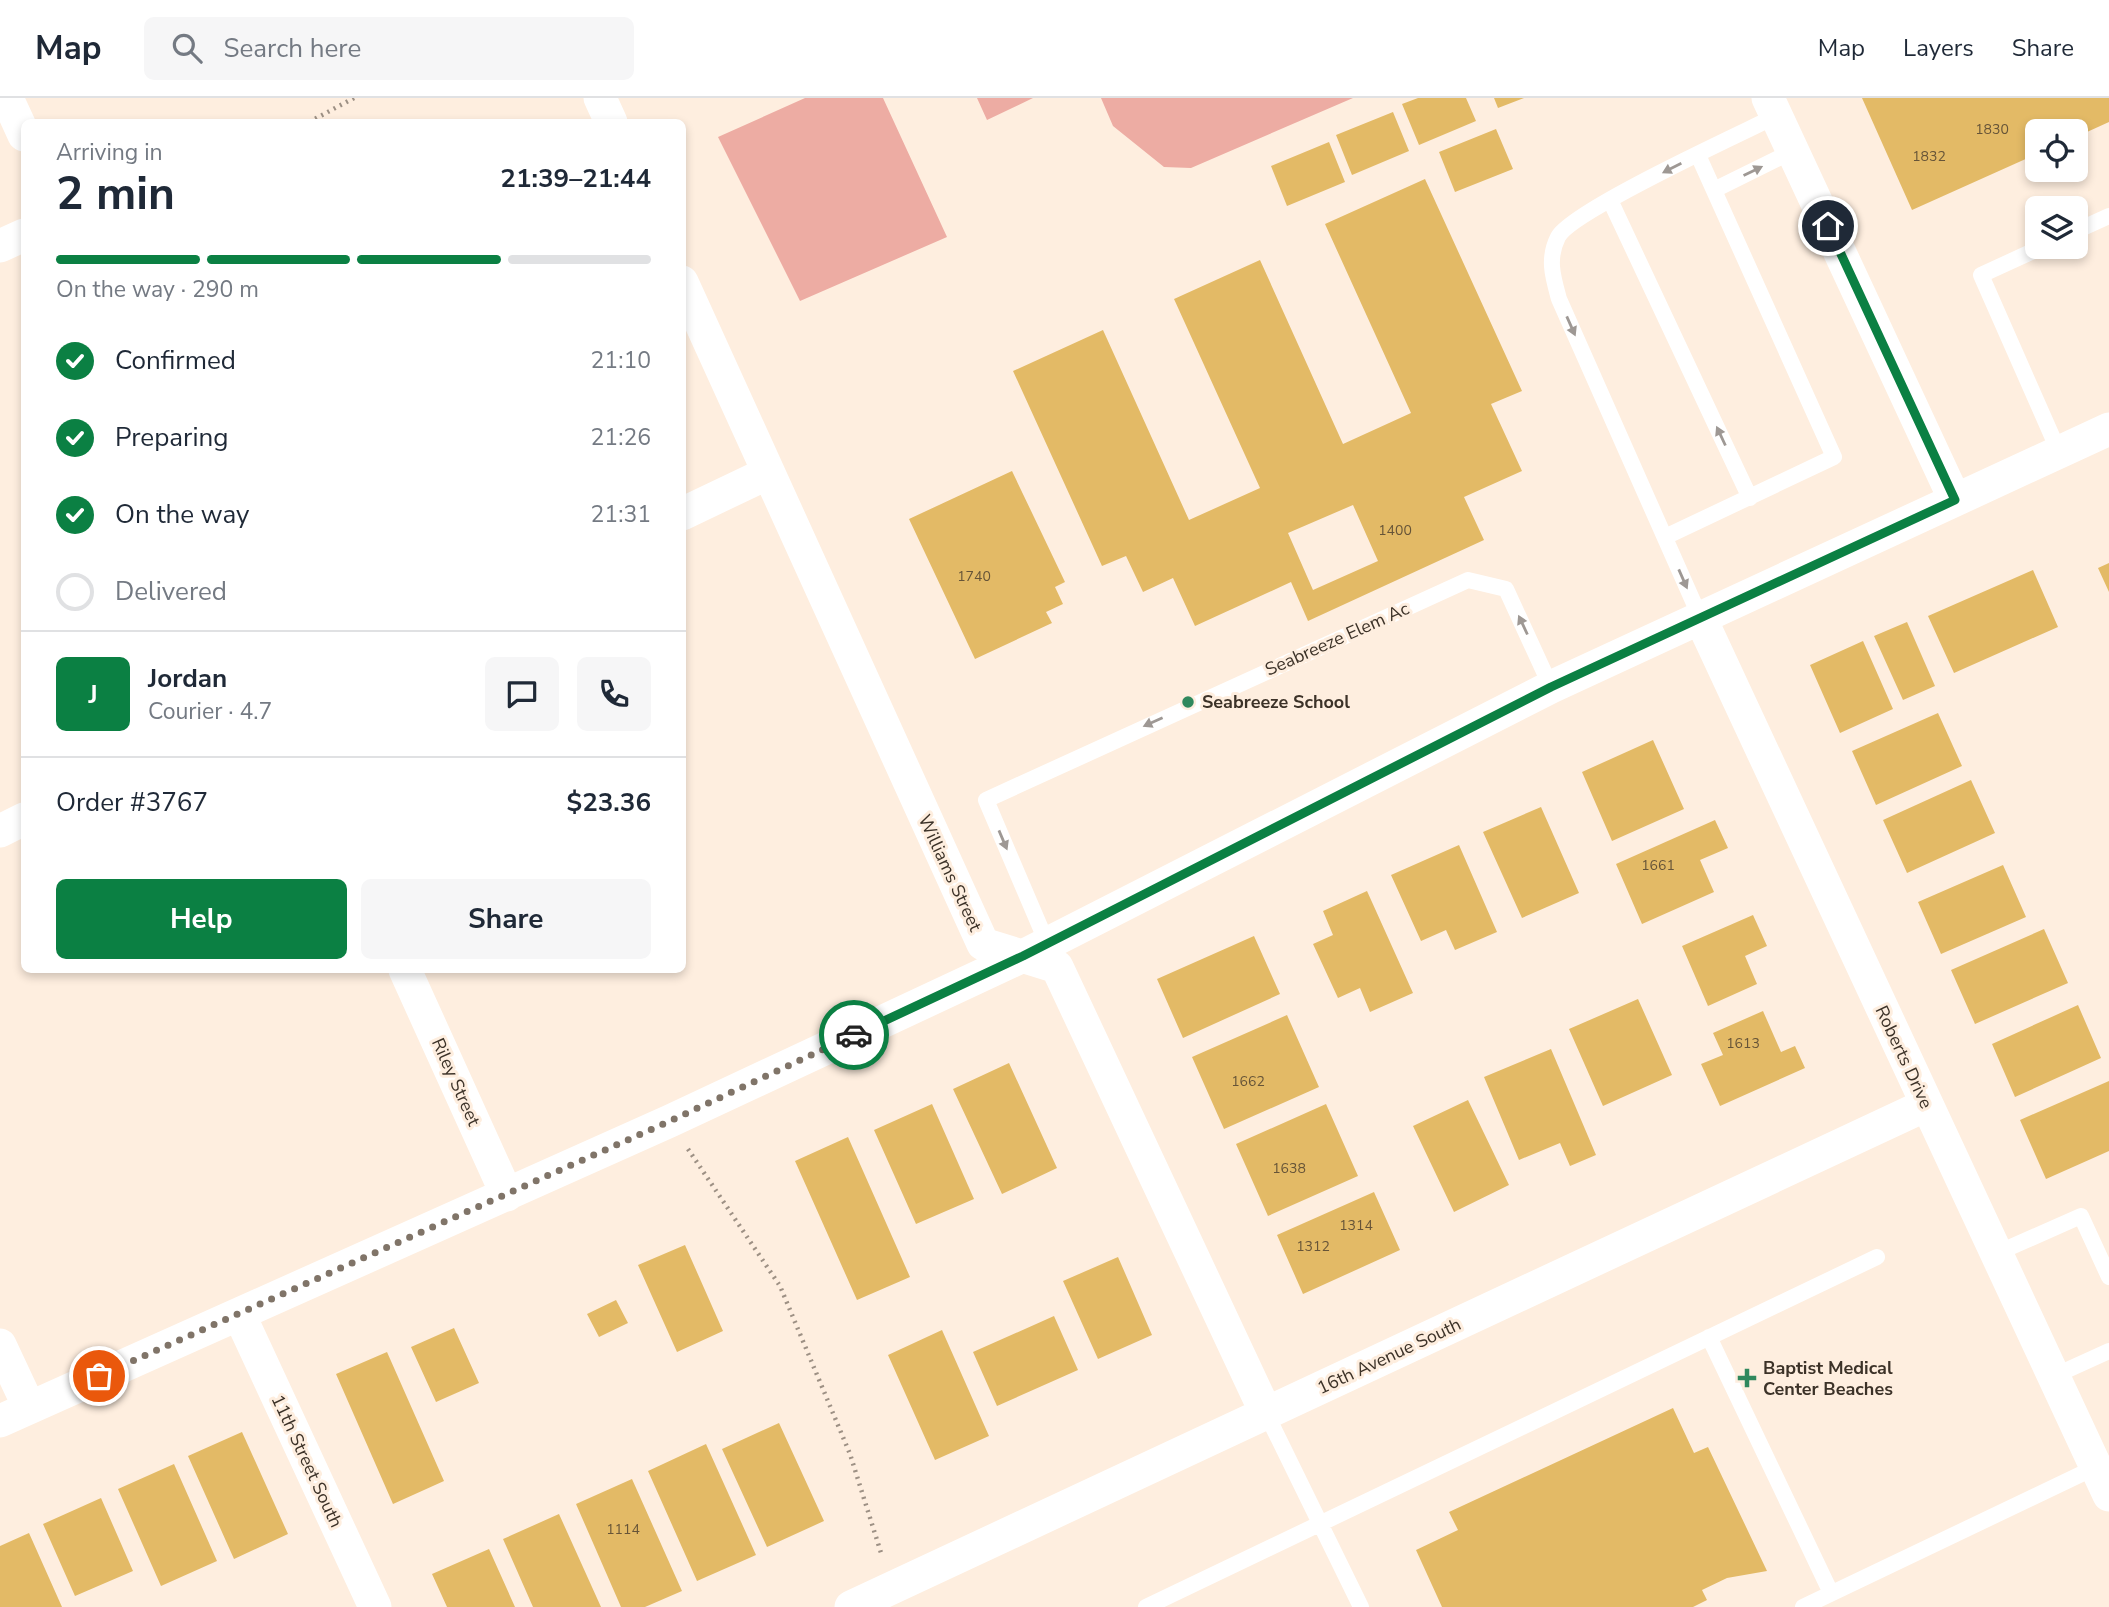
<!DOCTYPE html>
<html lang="en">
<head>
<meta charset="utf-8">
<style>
  :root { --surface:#fff; --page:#f6f6f7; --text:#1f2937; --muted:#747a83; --line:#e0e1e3; --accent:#0b8043 }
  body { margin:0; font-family:"Nunito Sans",sans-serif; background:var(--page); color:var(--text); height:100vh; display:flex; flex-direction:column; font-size:26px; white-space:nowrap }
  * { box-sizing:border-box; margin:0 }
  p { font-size:23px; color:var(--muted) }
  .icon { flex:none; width:38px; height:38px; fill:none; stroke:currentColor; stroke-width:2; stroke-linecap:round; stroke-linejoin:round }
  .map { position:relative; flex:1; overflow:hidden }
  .drawer { position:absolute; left:21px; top:21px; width:665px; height:854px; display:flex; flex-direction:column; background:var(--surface); border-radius:10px; box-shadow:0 4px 10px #0003 }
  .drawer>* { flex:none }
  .buttons { position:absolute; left:2025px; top:21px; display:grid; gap:14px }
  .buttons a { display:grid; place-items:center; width:63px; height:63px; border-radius:10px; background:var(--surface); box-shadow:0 4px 10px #0003; font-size:35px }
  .pin { position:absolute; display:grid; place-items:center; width:60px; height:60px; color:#fff; margin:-30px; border:4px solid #fff; border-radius:50%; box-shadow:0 2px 7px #0007 }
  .courier { position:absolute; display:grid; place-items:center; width:70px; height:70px; margin:-35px; border:5px solid #0b8043; border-radius:50%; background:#fff; color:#222; box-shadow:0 2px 9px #0007 }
  .headline em { font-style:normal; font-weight:700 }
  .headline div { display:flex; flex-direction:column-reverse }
  .headline { display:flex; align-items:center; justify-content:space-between; height:119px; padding:0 35px }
  h1 { font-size:46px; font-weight:700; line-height:52px }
  .bar { display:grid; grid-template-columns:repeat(4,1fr); gap:10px 7px; align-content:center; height:84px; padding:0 35px }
  .bar i { height:9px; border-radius:5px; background:var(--line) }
  .bar .active { background:var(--accent) }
  .bar p { grid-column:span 4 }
  .line { display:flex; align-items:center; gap:18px; padding:0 35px; border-top:2px solid var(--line) }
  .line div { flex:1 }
  .round { display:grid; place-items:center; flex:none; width:74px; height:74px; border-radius:10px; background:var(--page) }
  ol { padding:0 35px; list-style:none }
  li { display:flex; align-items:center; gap:21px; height:77px }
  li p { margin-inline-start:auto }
  li .icon { padding:7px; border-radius:50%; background:var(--accent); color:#fff; stroke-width:4 }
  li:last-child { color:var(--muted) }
  li i { width:38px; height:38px; border:4px solid var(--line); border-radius:50% }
  .cta { display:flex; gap:14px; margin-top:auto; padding:14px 35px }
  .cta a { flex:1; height:80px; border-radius:10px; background:var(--accent); color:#fff; font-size:28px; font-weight:700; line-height:80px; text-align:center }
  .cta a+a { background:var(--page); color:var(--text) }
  header { display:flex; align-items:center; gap:42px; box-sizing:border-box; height:98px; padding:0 35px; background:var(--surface); border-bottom:2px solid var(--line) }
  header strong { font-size:33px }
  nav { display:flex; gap:38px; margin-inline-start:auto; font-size:24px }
  .search { width:490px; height:63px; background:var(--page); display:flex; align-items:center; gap:18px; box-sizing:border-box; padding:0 24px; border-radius:10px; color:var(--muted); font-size:26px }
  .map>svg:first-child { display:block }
  .green { fill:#edaca3 }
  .building { fill:#e3ba66; fill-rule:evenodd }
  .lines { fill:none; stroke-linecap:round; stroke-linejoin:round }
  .path { stroke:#9d9084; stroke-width:4.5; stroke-dasharray:2 5; stroke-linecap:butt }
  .service { stroke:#fff; stroke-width:16 }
  .minor { stroke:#fff; stroke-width:33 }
  .oneway { fill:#9e9894 }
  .done { stroke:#807468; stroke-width:7; stroke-dasharray:0 12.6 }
  .route { stroke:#0b8043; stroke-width:9 }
  .poi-dot { fill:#30885d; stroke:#feeedf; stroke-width:2.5 }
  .labels { text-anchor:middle; stroke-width:6; stroke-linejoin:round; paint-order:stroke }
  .number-label { font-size:14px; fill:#665438 }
  .street-label { font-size:18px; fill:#3c3228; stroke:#feeedf }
  .poi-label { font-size:18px; font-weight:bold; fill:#3c3228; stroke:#feeedf; text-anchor:start }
</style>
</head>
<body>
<header>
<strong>Map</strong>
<div class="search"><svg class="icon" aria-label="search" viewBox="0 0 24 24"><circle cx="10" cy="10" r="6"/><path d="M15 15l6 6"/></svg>Search here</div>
<nav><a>Map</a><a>Layers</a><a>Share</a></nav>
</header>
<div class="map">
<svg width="2109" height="1509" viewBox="0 0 2109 1509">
  <rect width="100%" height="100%" fill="#feeedf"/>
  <path class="green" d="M 805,0 L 883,0 L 947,139 L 800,203 L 718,39 Z
    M 977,0 L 1033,0 L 987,22 Z
    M 1101,0 L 1353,0 L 1191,70 L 1164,69 L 1113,28 Z"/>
  <path class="building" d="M 1418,0 L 1466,0 L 1476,23 L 1419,47 L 1402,6 Z
    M 1494,0 L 1524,0 L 1498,10 Z
    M 1862,0 L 2109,0 L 2109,24 L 2076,39 L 2076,33 L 2037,33 L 2037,56 L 1912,112 Z
    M 1393,14 L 1409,53 L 1352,77 L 1336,37 Z
    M 1496,31 L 1513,71 L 1455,94 L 1439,54 Z
    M 1329,44 L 1345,84 L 1287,108 L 1271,68 Z
    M 1425,81 L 1522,293 L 1491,306 L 1522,373 L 1464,399 L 1484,442 L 1308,523 L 1291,484 L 1195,528 L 1173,480 L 1143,494 L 1126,458 L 1102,468 L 1013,273 L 1103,232 L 1189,422 L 1260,390 L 1174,201 L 1260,162 L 1343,346 L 1411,315 L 1325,126 ZM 1353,407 L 1378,463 L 1313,492 L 1288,435 Z
    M 1012,373 L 1065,484 L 1055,489 L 1063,506 L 1046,514 L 1052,525 L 975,561 L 909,421 Z
    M 2109,465 L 2109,494 L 2098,470 Z
    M 2033,472 L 2058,529 L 1954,575 L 1928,518 Z
    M 1907,524 L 1935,588 L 1903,602 L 1874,538 Z
    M 1863,543 L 1893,611 L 1840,635 L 1810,567 Z
    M 1938,615 L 1962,668 L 1876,707 L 1852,653 Z
    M 1653,642 L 1684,711 L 1612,743 L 1582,674 Z
    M 1971,682 L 1995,735 L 1907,775 L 1883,722 Z
    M 1541,709 L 1579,795 L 1522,820 L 1483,734 Z
    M 1715,722 L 1728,750 L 1700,762 L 1714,794 L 1642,826 L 1616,766 Z
    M 1459,747 L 1497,834 L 1455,852 L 1446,832 L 1421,843 L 1391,777 Z
    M 2003,767 L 2026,819 L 1941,856 L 1918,804 Z
    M 1367,793 L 1413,895 L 1370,914 L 1360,890 L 1338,900 L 1313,846 L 1333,837 L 1323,813 Z
    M 1753,817 L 1767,848 L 1745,858 L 1757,886 L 1708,908 L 1682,848 Z
    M 2044,831 L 2068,885 L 1975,926 L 1951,872 Z
    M 1254,838 L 1280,896 L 1183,940 L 1157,881 Z
    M 1638,901 L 1672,977 L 1603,1008 L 1569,931 Z
    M 2078,907 L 2101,960 L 2015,999 L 1992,946 Z
    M 1763,913 L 1781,954 L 1795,948 L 1805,970 L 1720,1008 L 1701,966 L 1723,957 L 1713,935 Z
    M 1287,917 L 1319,989 L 1224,1031 L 1192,959 Z
    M 1551,951 L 1596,1057 L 1570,1068 L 1560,1045 L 1519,1062 L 1484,979 Z
    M 1009,965 L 1057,1070 L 1002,1096 L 953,991 Z
    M 2109,983 L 2109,1053 L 2046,1081 L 2020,1022 Z
    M 1468,1002 L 1509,1087 L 1454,1114 L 1413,1028 Z
    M 932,1006 L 974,1101 L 916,1126 L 874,1032 Z
    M 1326,1006 L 1358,1078 L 1268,1118 L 1236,1046 Z
    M 848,1039 L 910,1179 L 857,1202 L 795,1063 Z
    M 1374,1094 L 1400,1152 L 1303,1196 L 1277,1137 Z
    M 685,1147 L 723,1233 L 677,1254 L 638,1167 Z
    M 1118,1159 L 1152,1237 L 1098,1261 L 1063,1183 Z
    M 616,1202 L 628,1225 L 599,1239 L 587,1216 Z
    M 1054,1218 L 1078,1272 L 997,1308 L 973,1254 Z
    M 454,1230 L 479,1285 L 436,1304 L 411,1249 Z
    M 942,1232 L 989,1338 L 935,1362 L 888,1257 Z
    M 387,1254 L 444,1383 L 393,1406 L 336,1276 Z
    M 1673,1310 L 1694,1355 L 1708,1349 L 1767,1473 L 1727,1480 L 1702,1492 L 1707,1502 L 1693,1509 L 1442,1509 L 1416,1452 L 1458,1432 L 1449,1414 Z
    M 779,1325 L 824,1423 L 767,1449 L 722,1351 Z
    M 242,1334 L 288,1436 L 234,1461 L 188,1358 Z
    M 706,1346 L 756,1457 L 697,1483 L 648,1373 Z
    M 174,1366 L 217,1463 L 161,1488 L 118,1391 Z
    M 632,1381 L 682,1493 L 645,1509 L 621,1509 L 576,1406 Z
    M 101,1400 L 133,1473 L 75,1498 L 43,1426 Z
    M 559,1416 L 601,1509 L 533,1509 L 503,1441 Z
    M 29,1435 L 62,1509 L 0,1509 L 0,1448 Z
    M 489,1451 L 515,1509 L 447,1509 L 432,1476 Z"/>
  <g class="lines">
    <path class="path" d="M 309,24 L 354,0
      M 688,1051 L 780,1188 L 850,1356 L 882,1458"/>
    <path class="service" d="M 1714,92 L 1793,53
      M 1610,102 L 1750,400
      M 2076,133 L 2109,118
      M 2042,149 L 1981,177 L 2059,354
      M 1665,439 L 1834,359 L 1698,57
      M 1700,519 L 1559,201 C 1553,179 1547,161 1558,139 C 1571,113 1740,36 1776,18
      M 1047,845 L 986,702 L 1468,482 L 1506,491 L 1551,589
      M 1995,1156 L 2081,1118 L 2109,1179
      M 1709,1239 L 1831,1495
      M 2054,1278 L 2109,1253
      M 1266,1315 L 1361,1509
      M 1146,1509 L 1877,1159
      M 1803,1509 L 2096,1369"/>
    <path class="minor" d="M 7,0 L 24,37
      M 600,0 L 611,24
      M 1768,0 L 1955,402
      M 0,148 L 24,137
      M 682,184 L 983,846 L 1057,869 L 1266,1315
      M 682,416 L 768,375
      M 1700,519 L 2109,1397
      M 0,733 L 24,721
      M 405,872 L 507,1097
      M 240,1218 L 375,1509
      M 0,1247 L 29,1309
      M 0,1323 L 670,1023 L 1023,858 L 1551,589 L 2109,331
      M 851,1509 L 1926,1007"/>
  </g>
  <defs><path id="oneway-solid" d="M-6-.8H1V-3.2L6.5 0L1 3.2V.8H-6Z" transform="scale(1.75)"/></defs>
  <g class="oneway">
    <use href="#oneway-solid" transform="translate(1672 70) rotate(153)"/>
    <use href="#oneway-solid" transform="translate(1753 73) rotate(-26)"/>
    <use href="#oneway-solid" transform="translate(1571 228) rotate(66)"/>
    <use href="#oneway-solid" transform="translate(1721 338) rotate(-115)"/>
    <use href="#oneway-solid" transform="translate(1683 481) rotate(66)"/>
    <use href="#oneway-solid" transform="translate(1523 527) rotate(-115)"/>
    <use href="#oneway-solid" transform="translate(1153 624) rotate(156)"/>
    <use href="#oneway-solid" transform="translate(1003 742) rotate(67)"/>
  </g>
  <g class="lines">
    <path class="done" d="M 99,1278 L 670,1023 L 854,937"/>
    <path class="route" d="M 854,937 L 1023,858 L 1551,589 L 1955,402 L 1828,128"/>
  </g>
  <g class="poi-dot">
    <circle cx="1188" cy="604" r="7"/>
    <path d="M1743.5 1269.5h7v7h7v7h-7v7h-7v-7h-7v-7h7z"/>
  </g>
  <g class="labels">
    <g class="number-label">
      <text x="1992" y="36">1830</text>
      <text x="1929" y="63">1832</text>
      <text x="1395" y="437">1400</text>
      <text x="974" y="483">1740</text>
      <text x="1658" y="772">1661</text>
      <text x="1743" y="950">1613</text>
      <text x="1248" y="988">1662</text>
      <text x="1289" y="1075">1638</text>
      <text x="1356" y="1132">1314</text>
      <text x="1313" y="1153">1312</text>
      <text x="623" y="1436">1114</text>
    </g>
    <g class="street-label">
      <text transform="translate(1337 541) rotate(-24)" y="6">Seabreeze Elem Ac</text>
      <text transform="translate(950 775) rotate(65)" y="6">Williams Street</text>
      <text transform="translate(1904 959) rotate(65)" y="6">Roberts Drive</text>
      <text transform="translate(456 984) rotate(66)" y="6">Riley Street</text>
      <text transform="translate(1389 1258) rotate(-25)" y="6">16th Avenue South</text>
      <text transform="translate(307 1363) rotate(65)" y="6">11th Street South</text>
    </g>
    <g class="poi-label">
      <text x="1202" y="610">Seabreeze School</text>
      <text x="1763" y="1276">Baptist Medical<tspan x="1763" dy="21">Center Beaches</tspan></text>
    </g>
  </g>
</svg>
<div class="buttons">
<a><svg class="icon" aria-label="locate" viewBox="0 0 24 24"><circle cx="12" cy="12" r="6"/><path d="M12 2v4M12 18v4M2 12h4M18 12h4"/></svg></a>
<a><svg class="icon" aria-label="layers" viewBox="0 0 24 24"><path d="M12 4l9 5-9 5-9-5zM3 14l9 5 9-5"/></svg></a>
</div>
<div class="pin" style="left:99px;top:1278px;background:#ea580c"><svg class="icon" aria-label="bag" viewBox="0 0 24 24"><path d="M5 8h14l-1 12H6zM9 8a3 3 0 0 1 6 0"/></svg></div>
<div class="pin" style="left:1828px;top:128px;background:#1f2937"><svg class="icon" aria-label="home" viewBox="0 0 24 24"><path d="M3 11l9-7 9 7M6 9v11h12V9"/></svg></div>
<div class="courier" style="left:854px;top:937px"><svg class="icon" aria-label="car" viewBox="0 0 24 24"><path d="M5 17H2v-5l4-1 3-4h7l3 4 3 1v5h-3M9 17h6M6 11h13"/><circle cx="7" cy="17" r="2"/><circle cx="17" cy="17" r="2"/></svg></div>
<section class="drawer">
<div class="headline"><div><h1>2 min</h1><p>Arriving in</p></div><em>21:39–21:44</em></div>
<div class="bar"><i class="active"></i><i class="active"></i><i class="active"></i><i></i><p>On the way · 290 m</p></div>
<ol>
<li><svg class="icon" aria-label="check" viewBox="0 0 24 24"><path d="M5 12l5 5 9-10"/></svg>Confirmed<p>21:10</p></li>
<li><svg class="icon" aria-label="check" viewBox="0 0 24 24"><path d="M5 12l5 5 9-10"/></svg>Preparing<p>21:26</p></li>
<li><svg class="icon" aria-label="check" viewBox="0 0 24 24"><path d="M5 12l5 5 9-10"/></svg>On the way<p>21:31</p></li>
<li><i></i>Delivered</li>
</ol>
<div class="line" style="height:126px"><b class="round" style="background:var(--accent);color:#fff">J</b><div><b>Jordan</b><p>Courier · 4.7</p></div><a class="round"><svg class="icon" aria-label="chat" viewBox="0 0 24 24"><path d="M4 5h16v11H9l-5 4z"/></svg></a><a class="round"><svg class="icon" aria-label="phone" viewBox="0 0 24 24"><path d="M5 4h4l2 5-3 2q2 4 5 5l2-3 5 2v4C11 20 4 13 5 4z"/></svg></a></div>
<div class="line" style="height:91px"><div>Order #3767</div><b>$23.36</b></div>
<div class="cta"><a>Help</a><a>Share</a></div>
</section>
</div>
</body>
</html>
